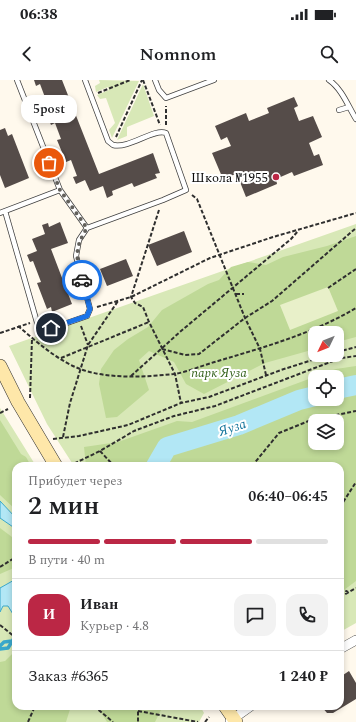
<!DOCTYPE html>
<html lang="ru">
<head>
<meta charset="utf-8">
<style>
  :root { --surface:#fff; --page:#f2f2f2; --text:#202124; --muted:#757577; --line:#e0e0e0; --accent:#bb2745 }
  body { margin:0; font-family:Spectral,serif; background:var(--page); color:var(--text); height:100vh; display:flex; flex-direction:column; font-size:15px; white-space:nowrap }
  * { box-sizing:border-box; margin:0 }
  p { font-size:13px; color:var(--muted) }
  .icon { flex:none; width:22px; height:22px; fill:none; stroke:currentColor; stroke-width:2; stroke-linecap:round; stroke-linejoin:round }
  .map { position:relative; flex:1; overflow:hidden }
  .details { position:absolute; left:12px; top:382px; width:332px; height:248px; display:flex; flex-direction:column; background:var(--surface); border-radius:12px; box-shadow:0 2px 6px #0003 }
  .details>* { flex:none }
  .needle { width:26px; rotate:227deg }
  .tools { position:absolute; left:308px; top:246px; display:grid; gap:8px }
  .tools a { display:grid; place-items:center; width:36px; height:36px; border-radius:8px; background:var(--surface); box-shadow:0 2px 6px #0003; font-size:20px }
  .pin { position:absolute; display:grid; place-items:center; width:34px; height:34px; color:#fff; margin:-17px; border:2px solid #fff; border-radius:50%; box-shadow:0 1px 4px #0007 }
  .courier { position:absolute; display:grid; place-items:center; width:40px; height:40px; margin:-20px; border:3px solid #1a73e8; border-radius:50%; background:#fff; color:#222; box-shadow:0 1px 5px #0007 }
  .bubble { position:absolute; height:28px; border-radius:12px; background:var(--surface); box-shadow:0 2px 6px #0003; font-size:13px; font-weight:600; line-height:28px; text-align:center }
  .overview em { font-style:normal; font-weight:600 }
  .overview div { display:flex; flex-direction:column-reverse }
  .overview { display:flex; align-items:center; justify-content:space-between; height:68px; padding:0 16px }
  h1 { font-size:26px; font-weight:600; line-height:30px }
  .bar { display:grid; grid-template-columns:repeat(4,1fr); gap:6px 4px; align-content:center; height:48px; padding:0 16px }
  .bar i { height:5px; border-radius:3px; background:var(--line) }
  .bar .selected { background:var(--accent) }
  .bar p { grid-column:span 4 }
  .line { display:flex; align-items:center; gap:10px; padding:0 16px; border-top:1px solid var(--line) }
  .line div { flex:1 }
  .round { display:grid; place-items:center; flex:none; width:42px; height:42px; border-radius:12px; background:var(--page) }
  .status { display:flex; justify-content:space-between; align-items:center; height:28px; padding:0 20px; background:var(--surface); direction:ltr }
  .status svg { height:11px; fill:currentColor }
  header { display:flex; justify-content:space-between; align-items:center; height:52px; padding:0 16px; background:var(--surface); font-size:18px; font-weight:600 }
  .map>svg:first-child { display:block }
  .green { fill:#d8e8b7; fill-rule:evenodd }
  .forest { fill:#bfd997; fill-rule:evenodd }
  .pitch { fill:#e8f0c9 }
  .water { fill:#b2e7f5; stroke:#3aa8cb }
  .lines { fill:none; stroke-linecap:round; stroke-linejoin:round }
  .stream { stroke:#3aa8cb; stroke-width:3.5 }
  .river { stroke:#b2e7f5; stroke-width:20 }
  .building { fill:#554c49 }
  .lane-casing { stroke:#404040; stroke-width:6 }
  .street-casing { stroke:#404040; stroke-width:10 }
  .secondary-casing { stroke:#2f2f2f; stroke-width:14 }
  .path { stroke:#2f2f2f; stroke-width:2; stroke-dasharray:4 2; stroke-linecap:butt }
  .lane { stroke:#fff; stroke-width:4.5 }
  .street { stroke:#fff; stroke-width:9 }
  .secondary { stroke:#fee7a9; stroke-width:13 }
  .done { stroke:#62605b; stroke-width:4; stroke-dasharray:0 7.2 }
  .route { stroke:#1a73e8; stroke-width:5 }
  .poi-dot { fill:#bb2745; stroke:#fff; stroke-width:1.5 }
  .labels { text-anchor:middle; stroke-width:4; stroke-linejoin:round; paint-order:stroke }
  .poi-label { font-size:13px; fill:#0d0d0d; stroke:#fff; text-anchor:end }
  .park-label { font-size:13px; font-style:italic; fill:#37641e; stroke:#fff }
  .water-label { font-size:14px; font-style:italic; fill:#18779d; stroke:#fff }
</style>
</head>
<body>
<div class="status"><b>06:38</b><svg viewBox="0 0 49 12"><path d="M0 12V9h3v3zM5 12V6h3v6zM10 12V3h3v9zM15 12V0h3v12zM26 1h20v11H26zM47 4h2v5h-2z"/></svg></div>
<header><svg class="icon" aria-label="back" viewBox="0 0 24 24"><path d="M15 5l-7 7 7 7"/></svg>Nomnom<svg class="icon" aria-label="search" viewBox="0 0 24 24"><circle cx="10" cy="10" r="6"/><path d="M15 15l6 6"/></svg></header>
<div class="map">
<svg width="356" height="642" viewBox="0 0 356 642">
  <rect width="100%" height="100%" fill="#fff9ed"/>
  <path class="green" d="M 99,0 L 139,1 L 112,58 L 109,50 L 115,43 L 106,18 L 100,19 L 97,15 L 109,10 L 108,7 L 96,12 L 95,6 L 100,3 Z
    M 143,4 L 154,36 L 127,47 L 127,56 L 117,60 Z
    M 356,144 L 356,543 L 340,552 L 340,386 L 74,386 L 47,344 L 9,266 ZM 315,253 L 337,253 L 337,275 L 315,275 ZM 315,297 L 337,297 L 337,319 L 315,319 ZM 315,341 L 337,341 L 337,363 L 315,363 Z
    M 0,328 L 36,386 L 16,386 L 16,626 L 200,626 L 204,633 L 199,642 L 0,642 Z"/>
  <path class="forest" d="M 356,156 L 356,257 L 337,262 L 337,253 L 315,253 L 315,269 L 265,283 L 204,314 L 186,304 L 174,282 L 149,271 L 139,280 L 149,310 L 117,337 L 106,338 L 99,304 L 101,289 L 114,270 L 128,259 L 148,247 L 162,230 L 208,204 L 219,200 L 231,187 L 248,182 L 266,185 L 283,177 L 327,166 Z
    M 356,286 L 356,501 L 340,513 L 340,386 L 86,386 L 84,367 L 118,362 L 177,341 L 192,342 L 336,289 ZM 315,297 L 337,297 L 337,319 L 315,319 ZM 315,341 L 337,341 L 337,363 L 315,363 Z
    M 0,340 L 21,374 L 26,377 L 31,386 L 16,386 L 16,430 L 0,415 Z
    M 0,448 L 16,460 L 16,487 L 0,494 Z
    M 16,570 L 16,626 L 71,626 L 66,642 L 0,642 L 0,582 L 5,581 Z
    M 99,626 L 163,626 L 155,642 L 107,642 L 100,631 Z"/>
  <path class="pitch" d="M 328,207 L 338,231 L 290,250 L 280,225 Z"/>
  <path class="water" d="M 0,421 L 16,438 L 16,449 L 0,438 Z
    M 16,499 L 16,539 L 8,526 L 3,526 L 0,532 L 0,508 Z"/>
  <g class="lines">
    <path class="stream" d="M 0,566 L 4,562 L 12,561
      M 0,569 L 8,568 L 16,555"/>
    <path class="river" d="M 337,309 L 356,305
      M 156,386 L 167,367 L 239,345 L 299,320 L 315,316"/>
  </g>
  <path class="building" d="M 34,0 L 62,0 L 99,94 L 153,73 L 160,93 L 155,94 L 157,98 L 134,107 L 132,103 L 112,111 L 113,115 L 107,118 L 103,106 L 90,111 L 85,100 L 76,104 L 73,97 L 77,96 L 71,80 L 66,82 L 57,60 L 61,59 L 55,43 L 51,45 L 42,21 L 46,20 L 40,4 L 36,6 Z
    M 294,17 L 298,26 L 294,28 L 299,41 L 313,36 L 322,57 L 309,63 L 314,76 L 319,74 L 323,85 L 294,96 L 292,92 L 276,99 L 277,104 L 246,117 L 240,102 L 244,100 L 241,92 L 223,99 L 212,73 L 231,66 L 227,57 L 221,60 L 215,46 L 246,33 L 249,41 L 269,33 L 267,28 Z
    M 5,48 L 8,56 L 12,54 L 29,98 L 5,108 L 0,95 L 0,50 Z
    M 60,142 L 68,163 L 51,169 L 72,224 L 52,232 L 51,227 L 47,229 L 37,203 L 41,202 L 33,181 L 30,182 L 27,175 L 37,171 L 32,159 L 45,154 L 42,145 L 48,143 L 49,147 Z
    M 184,151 L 192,172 L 157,186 L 148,165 Z
    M 126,179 L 133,196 L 107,206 L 100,189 Z
    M 349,591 L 356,603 L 356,619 L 333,633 L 327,633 L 321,626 L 340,626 L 340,597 Z"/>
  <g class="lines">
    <defs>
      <path id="lane" d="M 17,0 L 60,110 L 87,148
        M 155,0 L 159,10 L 166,18 L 214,0
        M 329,0 C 342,9 348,26 356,39
        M 339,30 L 349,27
        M 5,131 L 38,246 L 44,251 L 87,236 L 90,229 L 76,176 L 79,160 L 87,148 L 163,120 L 186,110 L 166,53 C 154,48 129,69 113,65 L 108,61 L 85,0
        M 0,133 L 60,110"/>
      <path id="street" d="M 340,569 L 356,560
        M 230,641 L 251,626"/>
      <path id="secondary" d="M 0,286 L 18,322 L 56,386
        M 225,626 L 236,642"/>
    </defs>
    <use href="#lane" class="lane-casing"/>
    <use href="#street" class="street-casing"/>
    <use href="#secondary" class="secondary-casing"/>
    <path class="path" d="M 143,0 L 160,45
      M 98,13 L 130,0
      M 166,45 L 166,26
      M 116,57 L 142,0
      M 192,115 L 197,119 L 245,238 L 260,269 L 266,295
      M 159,130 L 131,217 L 135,223 L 143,227 L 149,242 L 175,294 L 181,323
      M 328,208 L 356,189
      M 236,214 L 244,214
      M 97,227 L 131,217 L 210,178 L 273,157 L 356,133
      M 18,246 C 37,262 59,282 83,290 C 111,299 145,297 174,294 C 188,292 203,285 218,281 C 265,267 314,253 356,228
      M 81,246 L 88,265
      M 0,253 L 30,243
      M 162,269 L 185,275 L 199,274 L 245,238 L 272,221 L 356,148
      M 337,272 L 356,267
      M 61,278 L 149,242
      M 131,296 L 181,251 L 291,159 L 298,151
      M 30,318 L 32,259
      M 0,333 L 8,329
      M 63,357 L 70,323 L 88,265 L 118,221
      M 53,359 L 79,356 L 128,345 L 181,323 L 209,317 L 281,290 L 328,275
      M 100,371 L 114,386
      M 69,386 L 100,371 L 134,351 L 174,336 L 215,326 L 341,278 L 356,276
      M 252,386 L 279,353 L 311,340 L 356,331
      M 340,427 L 356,402
      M 0,487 L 16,477
      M 340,508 L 348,512
      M 340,517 L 356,508
      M 0,545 L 16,558
      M 94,626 L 113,642
      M 136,626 L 138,631 L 138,642
      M 138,631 L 198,642
      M 28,642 L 35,626
      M 205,642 L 209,637"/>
    <use href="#lane" class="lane"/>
    <use href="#street" class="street"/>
    <use href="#secondary" class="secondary"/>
  </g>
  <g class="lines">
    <path class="done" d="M 49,83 L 60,110 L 87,148 C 74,169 76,177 82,200"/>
    <path class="route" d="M 51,248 L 87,236 L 90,229 L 82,200"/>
  </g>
  <circle class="poi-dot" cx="276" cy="97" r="4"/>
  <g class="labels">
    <g class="poi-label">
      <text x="268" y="102">Школа №1955</text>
    </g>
    <g class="park-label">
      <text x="219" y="297">парк Яуза</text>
    </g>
    <g class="water-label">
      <text transform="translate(232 347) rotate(-18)" y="5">Яуза</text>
    </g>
  </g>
</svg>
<div class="tools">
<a><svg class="needle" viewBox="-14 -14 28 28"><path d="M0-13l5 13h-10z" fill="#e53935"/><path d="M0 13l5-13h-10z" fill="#757577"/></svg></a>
<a><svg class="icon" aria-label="locate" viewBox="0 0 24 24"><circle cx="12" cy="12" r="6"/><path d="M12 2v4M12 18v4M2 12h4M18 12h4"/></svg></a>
<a><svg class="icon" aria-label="layers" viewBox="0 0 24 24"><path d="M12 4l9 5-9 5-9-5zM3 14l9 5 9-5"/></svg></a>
</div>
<div class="pin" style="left:49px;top:83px;background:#ea580c"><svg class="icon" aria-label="bag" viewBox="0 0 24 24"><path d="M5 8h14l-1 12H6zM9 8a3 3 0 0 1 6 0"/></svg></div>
<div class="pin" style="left:51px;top:248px;background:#1f2937"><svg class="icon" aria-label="home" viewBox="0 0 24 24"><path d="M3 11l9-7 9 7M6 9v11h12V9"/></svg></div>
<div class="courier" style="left:82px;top:200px"><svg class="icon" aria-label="car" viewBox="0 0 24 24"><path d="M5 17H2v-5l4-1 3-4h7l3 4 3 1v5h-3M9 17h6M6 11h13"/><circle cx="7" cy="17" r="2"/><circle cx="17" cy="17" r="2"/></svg></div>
<div class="bubble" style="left:21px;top:15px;width:56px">5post</div>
<section class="details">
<div class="overview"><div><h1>2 мин</h1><p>Прибудет через</p></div><em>06:40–06:45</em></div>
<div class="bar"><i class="selected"></i><i class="selected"></i><i class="selected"></i><i></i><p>В пути · 40 m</p></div>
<div class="line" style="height:72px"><b class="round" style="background:var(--accent);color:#fff">И</b><div><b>Иван</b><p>Курьер · 4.8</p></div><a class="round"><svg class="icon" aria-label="chat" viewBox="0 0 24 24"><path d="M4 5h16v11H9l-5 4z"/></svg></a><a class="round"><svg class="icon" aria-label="phone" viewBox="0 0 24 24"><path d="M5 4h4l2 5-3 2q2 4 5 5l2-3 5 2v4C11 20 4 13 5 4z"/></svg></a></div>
<div class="line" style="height:52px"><div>Заказ #6365</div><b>1 240 ₽</b></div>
</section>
</div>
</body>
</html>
